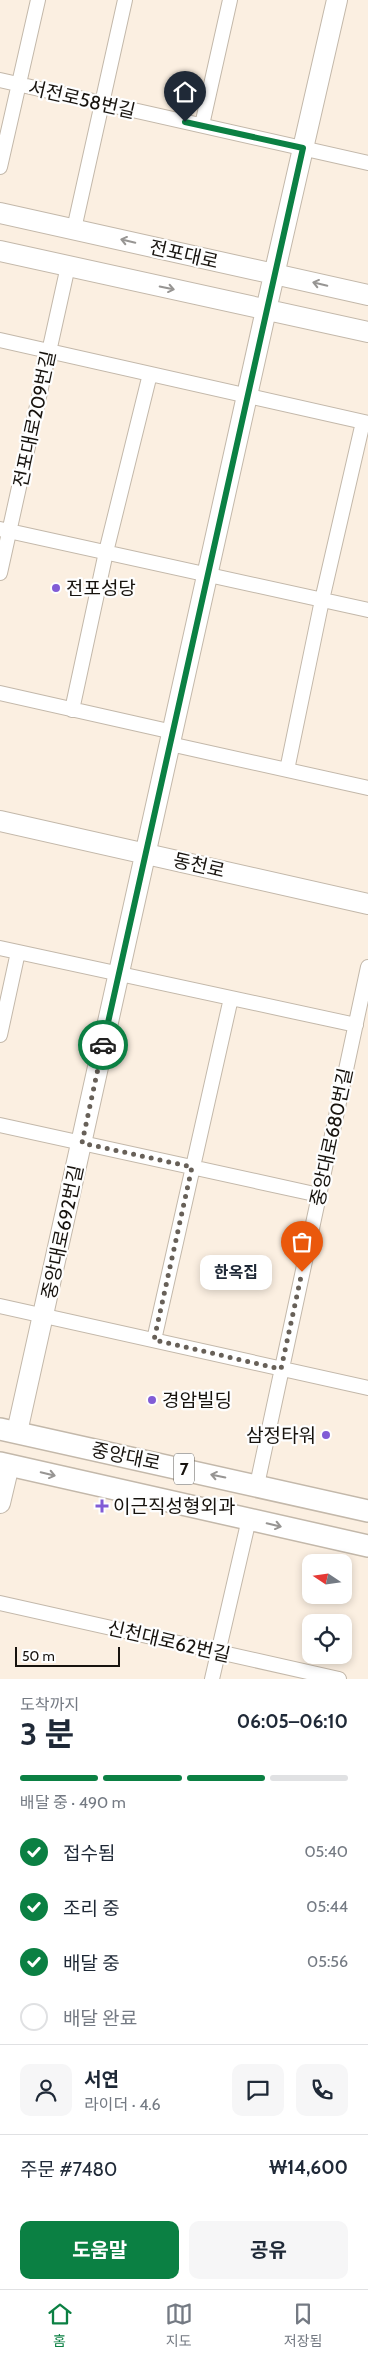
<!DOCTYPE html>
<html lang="ko">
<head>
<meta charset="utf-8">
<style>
  :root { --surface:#fff; --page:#f6f6f7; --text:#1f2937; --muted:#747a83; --line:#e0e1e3; --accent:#0b8043 }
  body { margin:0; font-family:Cabin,"Noto Sans KR",sans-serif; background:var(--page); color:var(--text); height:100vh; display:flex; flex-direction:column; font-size:19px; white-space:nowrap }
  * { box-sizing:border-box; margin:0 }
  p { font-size:16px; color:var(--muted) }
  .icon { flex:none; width:28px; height:28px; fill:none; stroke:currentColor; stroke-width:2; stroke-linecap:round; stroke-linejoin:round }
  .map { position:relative; height:1679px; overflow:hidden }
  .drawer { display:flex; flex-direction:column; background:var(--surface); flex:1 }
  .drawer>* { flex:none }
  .needle { width:32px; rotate:283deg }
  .fabs { position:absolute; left:302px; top:1554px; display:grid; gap:10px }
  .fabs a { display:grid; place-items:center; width:50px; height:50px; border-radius:10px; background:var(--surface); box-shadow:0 2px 8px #0003; font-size:25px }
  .scale { position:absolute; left:15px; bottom:12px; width:105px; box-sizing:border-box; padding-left:5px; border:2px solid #17130e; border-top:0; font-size:14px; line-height:18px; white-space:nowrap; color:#17130e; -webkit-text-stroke:4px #fefefe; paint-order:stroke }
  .pin { position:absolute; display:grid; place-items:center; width:42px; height:42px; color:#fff; margin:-51px -21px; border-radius:50% 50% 50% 0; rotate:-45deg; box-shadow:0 0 5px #0007 }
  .pin .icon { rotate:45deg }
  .courier { position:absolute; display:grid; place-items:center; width:50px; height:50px; margin:-25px; border:4px solid #0b8043; border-radius:50%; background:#fff; color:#222; box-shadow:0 1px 6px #0007 }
  .bubble { position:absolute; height:35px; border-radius:10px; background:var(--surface); box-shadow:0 2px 8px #0003; font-size:16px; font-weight:700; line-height:35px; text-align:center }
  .overview em { font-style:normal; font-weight:700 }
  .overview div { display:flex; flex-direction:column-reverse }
  .overview { display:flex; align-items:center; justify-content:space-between; height:85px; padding:0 20px }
  h1 { font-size:32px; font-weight:700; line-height:38px }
  .bar { display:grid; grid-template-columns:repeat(4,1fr); gap:8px 5px; align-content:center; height:60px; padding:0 20px }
  .bar i { height:6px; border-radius:4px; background:var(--line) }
  .bar .active { background:var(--accent) }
  .bar p { grid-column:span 4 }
  .line { display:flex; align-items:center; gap:12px; padding:0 20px; border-top:1px solid var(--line) }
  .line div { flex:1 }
  .round { display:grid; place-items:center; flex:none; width:52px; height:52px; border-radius:10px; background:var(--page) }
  ol { padding:0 20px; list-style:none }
  li { display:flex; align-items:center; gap:15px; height:55px }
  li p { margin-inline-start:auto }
  li .icon { padding:5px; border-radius:50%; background:var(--accent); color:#fff; stroke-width:4 }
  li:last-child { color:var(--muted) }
  li i { width:28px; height:28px; border:2px solid var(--line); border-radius:50% }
  .cta { display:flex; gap:10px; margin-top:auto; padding:10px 20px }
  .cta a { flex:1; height:58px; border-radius:10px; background:var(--accent); color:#fff; font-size:20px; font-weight:700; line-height:58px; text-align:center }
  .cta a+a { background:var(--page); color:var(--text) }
  .dock { display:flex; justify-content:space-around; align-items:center; height:70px; border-top:1px solid var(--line); background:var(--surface); font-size:14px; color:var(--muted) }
  .dock a { display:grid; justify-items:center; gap:2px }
  .dock .active { color:var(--accent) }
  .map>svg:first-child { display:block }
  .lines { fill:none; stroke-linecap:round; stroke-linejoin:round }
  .street-casing { stroke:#c3b8aa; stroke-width:16 }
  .secondary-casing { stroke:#c3b8aa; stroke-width:22 }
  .primary-casing { stroke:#c3b8aa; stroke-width:24 }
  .street { stroke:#fff; stroke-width:14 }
  .secondary { stroke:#fff; stroke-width:20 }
  .primary { stroke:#fff; stroke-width:21 }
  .oneway { stroke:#979593 }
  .done { stroke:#676058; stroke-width:5; stroke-dasharray:0 9 }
  .route { stroke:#0b8043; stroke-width:6 }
  .poi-dot { fill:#815cd6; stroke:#fefefe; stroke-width:2 }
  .labels { text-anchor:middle; stroke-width:4.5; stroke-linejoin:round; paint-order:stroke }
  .shield { fill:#fefefe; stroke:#5c5a56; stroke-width:1 }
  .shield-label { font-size:18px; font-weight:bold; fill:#17130e }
  .street-label { font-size:19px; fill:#17130e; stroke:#fefefe }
  .poi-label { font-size:19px; fill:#17130e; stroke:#fefefe; text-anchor:start }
</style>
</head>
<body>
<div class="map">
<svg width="368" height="1679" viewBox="0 0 368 1679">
  <rect width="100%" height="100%" fill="#fbefe1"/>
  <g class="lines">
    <defs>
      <path id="street" d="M 0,80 L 368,163
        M 202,125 L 230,0
        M 0,167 L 38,0
        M 74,229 L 125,0
        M 0,340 L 368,423
        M 0,529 L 368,610
        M 0,573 L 68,266
        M 0,693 L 173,732
        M 72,710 L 106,552 L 150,374
        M 170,744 L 368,788
        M 287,770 L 322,600 L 363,422
        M 0,948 L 356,1025
        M 0,1035 L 18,952
        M 0,1125 L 319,1195
        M 0,1306 L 368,1388
        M 154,1340 L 231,998
        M 257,1485 L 368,967
        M 0,1603 L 339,1679
        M 212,1679 L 249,1519"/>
      <path id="secondary" d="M 0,213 L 368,295
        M 0,251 L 368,332
        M 0,821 L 368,904
        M 17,1432 L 266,310 L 337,0
        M 0,1503 L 9,1465"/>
      <path id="primary" d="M 0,1429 L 368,1511
        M 0,1463 L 368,1546"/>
    </defs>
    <use href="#street" class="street-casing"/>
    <use href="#secondary" class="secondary-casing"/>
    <use href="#primary" class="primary-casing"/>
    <use href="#street" class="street"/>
    <use href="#secondary" class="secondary"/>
    <use href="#primary" class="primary"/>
  </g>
  <defs><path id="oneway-shaft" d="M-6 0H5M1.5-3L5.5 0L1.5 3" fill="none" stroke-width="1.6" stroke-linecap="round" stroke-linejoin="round" transform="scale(1.25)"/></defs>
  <g class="oneway">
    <use href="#oneway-shaft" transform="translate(128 241) rotate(-167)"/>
    <use href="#oneway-shaft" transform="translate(320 284) rotate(-167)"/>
    <use href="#oneway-shaft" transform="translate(167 288) rotate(12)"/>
    <use href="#oneway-shaft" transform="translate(48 1474) rotate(13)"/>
    <use href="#oneway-shaft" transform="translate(218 1476) rotate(-168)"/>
    <use href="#oneway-shaft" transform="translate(274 1525) rotate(13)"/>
  </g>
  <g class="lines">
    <path class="done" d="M 103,1045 L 82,1143 L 192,1167 L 154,1340 L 281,1369 L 302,1272"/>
    <path class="route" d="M 103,1045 L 303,148 L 185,122"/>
  </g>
  <g class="poi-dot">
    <circle cx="56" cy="588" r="5"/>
    <circle cx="152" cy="1400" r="5"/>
    <circle cx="326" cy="1435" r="5"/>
    <path d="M99.5 1498.5h5v5h5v5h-5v5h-5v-5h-5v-5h5z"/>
  </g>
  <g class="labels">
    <rect class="shield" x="174" y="1453.5" width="20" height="31" rx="4"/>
    <g class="shield-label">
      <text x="184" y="1475">7</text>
    </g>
    <g class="street-label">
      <text transform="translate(82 99) rotate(13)" y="7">서전로58번길</text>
      <text transform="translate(184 254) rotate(13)" y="7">전포대로</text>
      <text transform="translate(34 419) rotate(-78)" y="7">전포대로209번길</text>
      <text transform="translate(199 865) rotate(13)" y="7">동천로</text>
      <text transform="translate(331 1137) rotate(-78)" y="7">중앙대로680번길</text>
      <text transform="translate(62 1232) rotate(-78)" y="7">중앙대로692번길</text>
      <text transform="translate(126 1456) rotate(12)" y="7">중앙대로</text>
      <text transform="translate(169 1641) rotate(13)" y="7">신천대로62번길</text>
    </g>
    <g class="poi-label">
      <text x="66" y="595">전포성당</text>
      <text x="162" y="1407">경암빌딩</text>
      <text x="316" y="1442" text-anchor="end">삼정타워</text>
      <text x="113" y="1513">이근직성형외과</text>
    </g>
  </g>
</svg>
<div class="fabs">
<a><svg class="needle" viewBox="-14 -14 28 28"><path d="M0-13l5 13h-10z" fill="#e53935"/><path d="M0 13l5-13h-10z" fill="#747a83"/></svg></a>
<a><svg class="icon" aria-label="locate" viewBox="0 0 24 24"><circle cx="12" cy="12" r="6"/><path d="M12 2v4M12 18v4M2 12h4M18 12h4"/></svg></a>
</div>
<div class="scale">50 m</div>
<div class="pin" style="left:302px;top:1272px;background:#ea580c"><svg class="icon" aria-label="bag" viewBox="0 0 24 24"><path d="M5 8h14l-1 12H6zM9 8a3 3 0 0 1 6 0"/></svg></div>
<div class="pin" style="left:185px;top:122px;background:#1f2937"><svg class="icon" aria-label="home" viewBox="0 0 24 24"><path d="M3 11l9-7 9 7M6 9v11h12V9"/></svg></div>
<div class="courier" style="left:103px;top:1045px"><svg class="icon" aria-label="car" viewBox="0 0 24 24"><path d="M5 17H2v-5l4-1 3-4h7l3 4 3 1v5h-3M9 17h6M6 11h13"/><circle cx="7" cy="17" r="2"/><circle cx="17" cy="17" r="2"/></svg></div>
<div class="bubble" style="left:200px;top:1255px;width:72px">한옥집</div>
</div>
<section class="drawer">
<div class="overview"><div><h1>3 분</h1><p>도착까지</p></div><em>06:05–06:10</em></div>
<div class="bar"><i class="active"></i><i class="active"></i><i class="active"></i><i></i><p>배달 중 · 490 m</p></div>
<ol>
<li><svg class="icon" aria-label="check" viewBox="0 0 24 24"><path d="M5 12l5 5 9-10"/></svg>접수됨<p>05:40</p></li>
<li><svg class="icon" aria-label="check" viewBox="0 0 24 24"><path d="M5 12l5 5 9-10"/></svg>조리 중<p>05:44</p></li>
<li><svg class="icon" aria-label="check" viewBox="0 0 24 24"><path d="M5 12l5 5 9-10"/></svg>배달 중<p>05:56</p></li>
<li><i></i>배달 완료</li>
</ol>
<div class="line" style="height:90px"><a class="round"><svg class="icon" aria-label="person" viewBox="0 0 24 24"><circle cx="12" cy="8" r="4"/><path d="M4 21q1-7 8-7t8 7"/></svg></a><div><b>서연</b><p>라이더 · 4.6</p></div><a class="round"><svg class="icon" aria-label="chat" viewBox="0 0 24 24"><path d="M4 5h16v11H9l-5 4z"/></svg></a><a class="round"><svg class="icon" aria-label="phone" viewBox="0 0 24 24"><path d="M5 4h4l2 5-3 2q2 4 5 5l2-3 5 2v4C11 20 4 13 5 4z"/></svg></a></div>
<div class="line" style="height:65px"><div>주문 #7480</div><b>₩14,600</b></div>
<div class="cta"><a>도움말</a><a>공유</a></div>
</section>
<nav class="dock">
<a class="active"><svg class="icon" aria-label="home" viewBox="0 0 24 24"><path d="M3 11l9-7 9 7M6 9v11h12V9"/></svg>홈</a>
<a><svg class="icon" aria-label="map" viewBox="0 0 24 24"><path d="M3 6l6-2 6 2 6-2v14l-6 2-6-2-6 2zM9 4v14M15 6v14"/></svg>지도</a>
<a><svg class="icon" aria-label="saved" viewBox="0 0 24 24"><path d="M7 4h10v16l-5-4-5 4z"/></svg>저장됨</a>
</nav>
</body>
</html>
